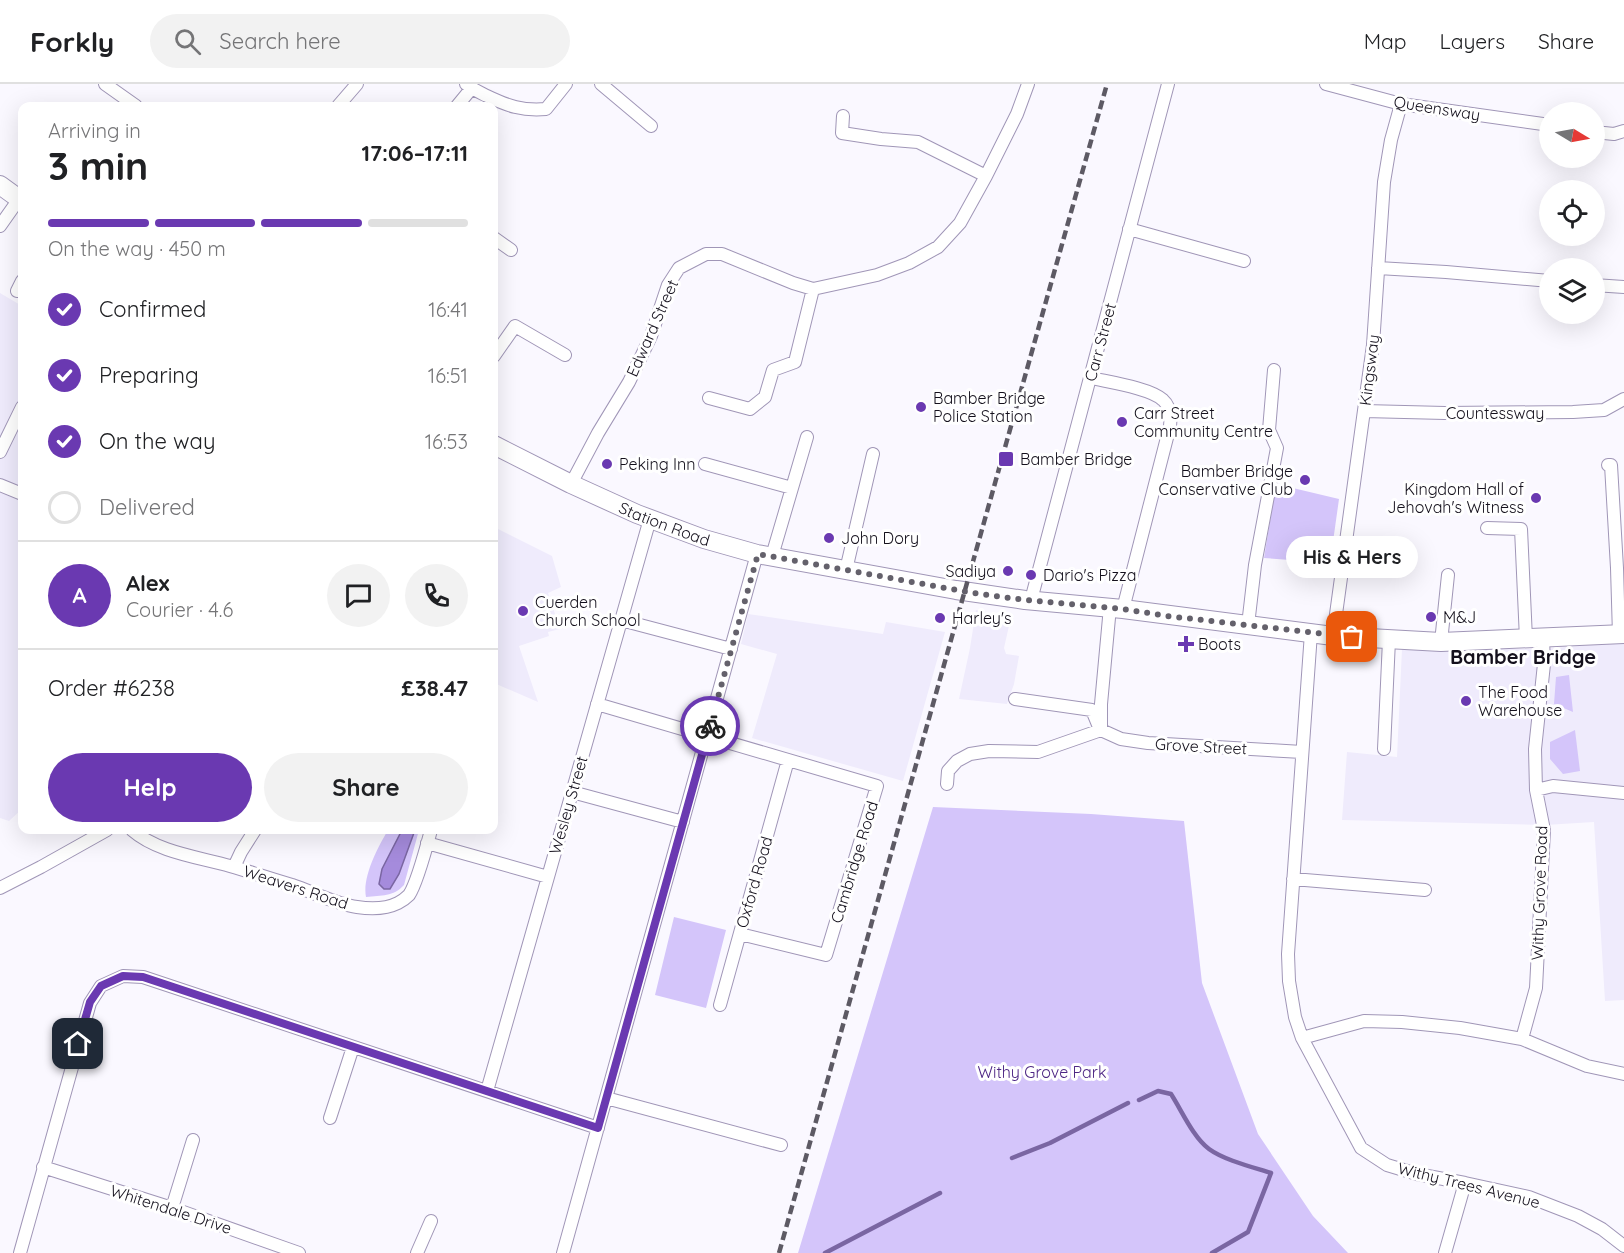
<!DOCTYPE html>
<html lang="en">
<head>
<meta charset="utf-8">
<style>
  :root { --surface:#fff; --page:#f2f2f2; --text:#202124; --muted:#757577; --line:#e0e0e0; --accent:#6a39b1 }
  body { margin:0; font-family:Quicksand,sans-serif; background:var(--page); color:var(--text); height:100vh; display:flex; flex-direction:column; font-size:22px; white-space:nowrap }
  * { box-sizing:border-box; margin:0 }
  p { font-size:20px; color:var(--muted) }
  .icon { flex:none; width:33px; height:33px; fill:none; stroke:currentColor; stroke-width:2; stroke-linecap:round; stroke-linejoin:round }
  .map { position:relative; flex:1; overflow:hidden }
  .details { position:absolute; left:18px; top:18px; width:480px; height:732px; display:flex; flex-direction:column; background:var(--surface); border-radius:12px; box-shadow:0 6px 24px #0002 }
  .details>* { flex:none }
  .needle { width:39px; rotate:100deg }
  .fabs { position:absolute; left:1539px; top:18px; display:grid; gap:12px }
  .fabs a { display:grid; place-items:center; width:66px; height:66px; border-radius:50%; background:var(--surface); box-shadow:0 6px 24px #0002; font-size:30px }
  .pin { position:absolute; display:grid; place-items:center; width:51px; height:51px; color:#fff; margin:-26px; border-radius:12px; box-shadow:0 3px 9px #0006 }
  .courier { position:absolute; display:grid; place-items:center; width:60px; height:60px; margin:-30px; border:4px solid #6a39b1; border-radius:50%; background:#fff; color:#222; box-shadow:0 2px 8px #0007 }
  .bubble { position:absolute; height:42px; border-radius:21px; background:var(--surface); box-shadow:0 6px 24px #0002; font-size:20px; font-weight:700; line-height:42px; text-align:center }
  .headline em { font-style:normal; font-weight:700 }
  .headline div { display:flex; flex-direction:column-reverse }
  .headline { display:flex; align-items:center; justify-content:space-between; height:102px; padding:0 30px }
  h1 { font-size:39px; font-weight:700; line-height:45px }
  .bar { display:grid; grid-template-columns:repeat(4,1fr); gap:9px 6px; align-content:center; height:72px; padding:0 30px }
  .bar i { height:8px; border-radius:4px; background:var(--line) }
  .bar .selected { background:var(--accent) }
  .bar p { grid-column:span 4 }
  .line { display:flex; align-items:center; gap:15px; padding:0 30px; border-top:2px solid var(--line) }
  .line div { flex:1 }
  .round { display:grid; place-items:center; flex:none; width:63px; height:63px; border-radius:32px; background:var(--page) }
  ol { padding:0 30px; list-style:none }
  li { display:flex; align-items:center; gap:18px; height:66px }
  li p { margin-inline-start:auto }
  li .icon { padding:6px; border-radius:50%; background:var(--accent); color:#fff; stroke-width:4 }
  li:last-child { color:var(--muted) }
  li i { width:33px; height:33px; border:3px solid var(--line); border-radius:50% }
  .button { display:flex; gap:12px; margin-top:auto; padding:12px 30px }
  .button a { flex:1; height:69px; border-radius:36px; background:var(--accent); color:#fff; font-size:24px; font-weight:700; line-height:69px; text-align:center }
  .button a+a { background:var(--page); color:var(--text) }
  header { display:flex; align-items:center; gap:36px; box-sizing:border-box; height:84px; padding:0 30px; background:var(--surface); border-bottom:2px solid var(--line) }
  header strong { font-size:28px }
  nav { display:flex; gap:33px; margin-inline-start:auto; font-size:21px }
  .search { width:420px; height:54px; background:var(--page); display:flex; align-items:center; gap:15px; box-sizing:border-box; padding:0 21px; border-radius:33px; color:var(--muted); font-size:22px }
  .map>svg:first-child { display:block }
  .built { fill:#efebfc }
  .green { fill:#d4c5fa }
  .water { fill:#a58bdc; stroke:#7a66a2; stroke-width:1.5 }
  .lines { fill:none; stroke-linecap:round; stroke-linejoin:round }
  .stream { stroke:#7a66a2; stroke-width:4.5 }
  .street-casing { stroke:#a096b7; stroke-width:14 }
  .secondary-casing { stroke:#a096b7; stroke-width:20 }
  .street { stroke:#fff; stroke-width:12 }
  .secondary { stroke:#fff; stroke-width:18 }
  .rail { stroke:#5d5a64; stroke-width:4.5; stroke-dasharray:9 4.5; stroke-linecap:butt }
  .done { stroke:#64616b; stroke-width:6; stroke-dasharray:0 10.8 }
  .route { stroke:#6a39b1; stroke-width:8 }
  .poi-dot { fill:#6a39b1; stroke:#fff; stroke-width:2 }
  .labels { text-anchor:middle; stroke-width:6; stroke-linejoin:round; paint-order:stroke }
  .street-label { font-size:16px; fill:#14101c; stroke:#fff }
  .poi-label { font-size:16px; fill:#14101c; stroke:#fff; text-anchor:start }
  .park-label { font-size:16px; fill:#4d2684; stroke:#fff }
  .quarter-label { font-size:20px; font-weight:bold; fill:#14101c; stroke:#fff }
</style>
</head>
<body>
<header>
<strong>Forkly</strong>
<div class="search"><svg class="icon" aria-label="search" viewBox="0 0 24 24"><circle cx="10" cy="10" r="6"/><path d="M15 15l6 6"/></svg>Search here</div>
<nav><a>Map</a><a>Layers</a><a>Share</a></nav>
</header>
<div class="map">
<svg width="1624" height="1169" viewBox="0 0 1624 1169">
  <rect width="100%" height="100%" fill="#faf8ff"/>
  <path class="built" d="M 0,209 L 22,222 L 22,725 L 9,737 L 0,734 Z
    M 494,443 L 552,472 L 561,503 L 548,509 L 560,545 L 548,548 L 549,552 L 519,562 L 538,618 L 494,599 Z
    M 976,526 L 1011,533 L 1004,564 L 1006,570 L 1019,572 L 1014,600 L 1007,620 L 959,615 L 970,564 Z
    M 748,530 L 883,550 L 886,538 L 945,548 L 903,697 L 752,654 L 777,570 L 741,560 Z
    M 1624,558 L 1624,916 L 1605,917 L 1594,738 L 1545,741 L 1342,736 L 1347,668 L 1397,673 L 1402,565 L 1542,565 Z"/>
  <path class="green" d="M 1276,400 L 1339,415 L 1330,479 L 1264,474 Z
    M 1569,591 L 1573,628 L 1554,620 L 1556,593 Z
    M 1575,646 L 1580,687 L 1563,690 L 1550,675 L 1550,658 Z
    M 933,723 L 1091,730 L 1184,737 L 1202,899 L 1258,1050 L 1313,1132 L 1348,1169 L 798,1169 Z
    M 388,746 L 419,746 L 404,801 C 393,813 382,811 366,813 C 362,793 378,763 388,746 Z
    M 674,833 L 726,846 L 706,924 L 655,911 Z"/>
  <path class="water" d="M 402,746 L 415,746 L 399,790 L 390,805 L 384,805 L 379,800 L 382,785 Z"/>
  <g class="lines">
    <path class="stream" d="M 1139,1016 L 1158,1007 L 1171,1010 C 1182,1027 1193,1053 1209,1065 C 1224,1076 1252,1083 1271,1089 L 1248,1148 L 1212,1169
      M 1012,1074 L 1050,1059 L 1128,1019
      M 825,1169 L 940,1109"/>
    <defs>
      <path id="street" d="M 105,0 L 136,22
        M 466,0 C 472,5 479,8 487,12 C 508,22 522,27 546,25 L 566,0
        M 601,0 L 651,42
        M 1326,0 L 1401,20 L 1550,41
        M 338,22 L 357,0
        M 457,22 L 471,5
        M 843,32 L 842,49 L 881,55 L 918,58 L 986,92
        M 1594,48 L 1614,50 L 1624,47
        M 0,142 L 19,115
        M 1129,145 L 1244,177
        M 494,154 L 511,166
        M 1378,184 L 1446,188 L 1550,197
        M 1594,201 L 1624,203
        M 17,207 L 22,197
        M 494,272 L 515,242 L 565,271
        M 1091,294 C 1108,298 1150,304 1163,316 C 1170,322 1171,333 1170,342 L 1123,525
        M 709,314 L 750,325 L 765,313 L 773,286 L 795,278 L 813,205
        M 1364,327 L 1445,329 L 1573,328 L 1604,326 L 1624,315
        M 0,368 L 22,323
        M 705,380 L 792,404
        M 1608,381 L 1611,381 L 1617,484 L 1619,551
        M 571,400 L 598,349 L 629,298 L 651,252 L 668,201 L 679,184 L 706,170 L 722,170 L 793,199 L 813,205 L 877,191 L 909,179 L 938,163 L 960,139 L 986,92 L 1017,30 L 1028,0
        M 0,401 L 22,410
        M 1487,444 L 1521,445 L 1526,555
        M 772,472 L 807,353
        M 846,486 L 873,370
        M 1031,516 L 1168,0
        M 621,536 L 731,565
        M 1248,541 L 1255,481 L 1277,364 L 1269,346 L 1274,286
        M 1311,549 L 1288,870 L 1289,897 L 1295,933 L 1302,954 L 1361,1064 L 1387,1081 L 1417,1090 L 1465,1099 L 1529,1113 L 1578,1132 L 1602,1145 L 1624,1162
        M 1333,552 L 1373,261 L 1384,98 L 1391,56 L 1401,20
        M 1441,558 L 1448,491
        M 1015,615 L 1092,626 L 1099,643
        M 597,620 L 877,702 L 826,871 L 740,850
        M 1101,646 L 1121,655 L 1148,659 L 1302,668
        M 1101,646 L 1101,620 L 1110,523
        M 1384,665 L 1389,556
        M 947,700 L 948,687 L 957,677 L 970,670 L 989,667 L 1038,668 L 1101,646
        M 1536,706 L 1553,702 L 1624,709
        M 572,708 L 683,738
        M 132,746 C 157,768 198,773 230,782 C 251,788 271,795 292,801 C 313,808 335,820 357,823 C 370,825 386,825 398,819 C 402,817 406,814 409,811 C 417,799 427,761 431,746
        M 427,759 L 548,793
        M 234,783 L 241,768 L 255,746
        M 1293,795 L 1425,806
        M 0,804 L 41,783 L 107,746
        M 720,921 L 788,676
        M 1302,954 L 1364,937 L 1402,938 L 1460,944 L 1522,955 L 1587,982 L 1624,990
        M 1522,955 L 1536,904 L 1544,746 L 1536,706 L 1535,665 L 1544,580 L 1543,555
        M 487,1007 L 650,435
        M 606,1014 L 781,1061
        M 330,1034 L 353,963
        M 43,1083 L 172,1124 L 299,1169
        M 172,1124 L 193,1056
        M 20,1169 L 90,919 L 101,902 L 123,892 L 143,893 L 598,1044
        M 417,1169 L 431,1137
        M 563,1169 L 757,470
        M 1445,1169 L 1465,1099"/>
      <g id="secondary">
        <path d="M 0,101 L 22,117"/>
        <path id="s1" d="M 494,361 L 571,400 L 637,430 L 704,455 L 757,470 L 956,506 L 1025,516 L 1123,525 L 1333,552 L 1441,558 L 1624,550"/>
      </g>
    </defs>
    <use href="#street" class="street-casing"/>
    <use href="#secondary" class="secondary-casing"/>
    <use href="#street" class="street"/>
    <use href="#secondary" class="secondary"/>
    <path class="rail" d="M 779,1169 L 1107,0"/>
  </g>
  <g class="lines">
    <path class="done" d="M 710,642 L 758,470 L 973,509 L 1025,516 L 1123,525 L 1167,532 L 1352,553"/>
    <path class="route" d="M 78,960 L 90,918 L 101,902 L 123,892 L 143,893 L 598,1044 L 710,642"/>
  </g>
  <g class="poi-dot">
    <circle cx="921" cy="323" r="6"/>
    <circle cx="1122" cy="338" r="6"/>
    <rect x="998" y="367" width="16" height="16" rx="3"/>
    <circle cx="607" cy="380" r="6"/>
    <circle cx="1305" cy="396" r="6"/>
    <circle cx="1536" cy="414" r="6"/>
    <circle cx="829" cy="454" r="6"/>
    <circle cx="1008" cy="487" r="6"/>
    <circle cx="1031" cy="491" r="6"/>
    <circle cx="523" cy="527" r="6"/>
    <circle cx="1431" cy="533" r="6"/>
    <circle cx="940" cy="534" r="6"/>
    <path d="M1183 551h6v6h6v6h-6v6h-6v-6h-6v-6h6z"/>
    <circle cx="1466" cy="617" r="6"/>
  </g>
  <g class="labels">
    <g class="street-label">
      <text transform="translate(1437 24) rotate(9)" y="6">Queensway</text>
      <text transform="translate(652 244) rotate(-66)" y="6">Edward Street</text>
      <text transform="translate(1100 258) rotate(-75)" y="6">Carr Street</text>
      <text transform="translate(1369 286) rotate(-83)" y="6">Kingsway</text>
      <text x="1495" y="335">Countessway</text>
      <text dy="6" stroke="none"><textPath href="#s1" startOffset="188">Station Road</textPath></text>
      <text transform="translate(1201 662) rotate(3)" y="6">Grove Street</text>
      <text transform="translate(568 721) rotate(-74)" y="6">Wesley Street</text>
      <text transform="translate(854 778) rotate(-73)" y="6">Cambridge Road</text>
      <text transform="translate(754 798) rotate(-74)" y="6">Oxford Road</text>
      <text transform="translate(296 803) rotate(18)" y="6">Weavers Road</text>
      <text transform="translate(1539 809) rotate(-88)" y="6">Withy Grove Road</text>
      <text transform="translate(1469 1101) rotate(14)" y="6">Withy Trees Avenue</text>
      <text transform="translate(171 1125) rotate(18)" y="6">Whitendale Drive</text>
    </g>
    <g class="poi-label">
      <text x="933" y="320">Bamber Bridge<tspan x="933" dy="18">Police Station</tspan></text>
      <text x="1134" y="335">Carr Street<tspan x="1134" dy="18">Community Centre</tspan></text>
      <text x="1020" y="381">Bamber Bridge</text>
      <text x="619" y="386">Peking Inn</text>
      <text x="1293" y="393" text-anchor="end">Bamber Bridge<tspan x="1293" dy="18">Conservative Club</tspan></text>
      <text x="1524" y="411" text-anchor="end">Kingdom Hall of<tspan x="1524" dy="18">Jehovah's Witness</tspan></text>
      <text x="841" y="460">John Dory</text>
      <text x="996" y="493" text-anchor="end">Sadiya</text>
      <text x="1043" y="497">Dario's Pizza</text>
      <text x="535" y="524">Cuerden<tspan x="535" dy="18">Church School</tspan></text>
      <text x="1443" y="539">M&amp;J</text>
      <text x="952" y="540">Harley's</text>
      <text x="1198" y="566">Boots</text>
      <text x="1478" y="614">The Food<tspan x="1478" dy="18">Warehouse</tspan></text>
    </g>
    <g class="park-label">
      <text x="1042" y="994">Withy Grove Park</text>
    </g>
    <g class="quarter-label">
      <text x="1523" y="580">Bamber Bridge</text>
    </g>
  </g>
</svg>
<div class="fabs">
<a><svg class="needle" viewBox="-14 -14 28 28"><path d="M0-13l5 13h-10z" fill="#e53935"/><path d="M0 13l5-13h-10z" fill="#757577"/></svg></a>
<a><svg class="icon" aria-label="locate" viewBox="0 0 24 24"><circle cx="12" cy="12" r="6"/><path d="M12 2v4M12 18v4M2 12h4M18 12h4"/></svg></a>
<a><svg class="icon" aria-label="layers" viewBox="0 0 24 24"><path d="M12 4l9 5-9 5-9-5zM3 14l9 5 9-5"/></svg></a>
</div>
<div class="pin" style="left:1352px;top:553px;background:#ea580c"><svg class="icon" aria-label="bag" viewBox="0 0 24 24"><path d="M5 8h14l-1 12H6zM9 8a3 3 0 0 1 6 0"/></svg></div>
<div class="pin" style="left:78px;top:960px;background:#1f2937"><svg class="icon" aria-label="home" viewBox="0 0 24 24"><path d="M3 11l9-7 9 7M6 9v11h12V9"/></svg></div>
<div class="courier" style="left:710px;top:642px"><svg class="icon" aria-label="bike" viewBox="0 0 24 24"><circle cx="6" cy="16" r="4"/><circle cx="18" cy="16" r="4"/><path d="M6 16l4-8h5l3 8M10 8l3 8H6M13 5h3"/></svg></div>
<div class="bubble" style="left:1286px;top:452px;width:132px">His &amp; Hers</div>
<section class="details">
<div class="headline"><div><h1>3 min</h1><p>Arriving in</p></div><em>17:06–17:11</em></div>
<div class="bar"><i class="selected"></i><i class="selected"></i><i class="selected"></i><i></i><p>On the way · 450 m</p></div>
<ol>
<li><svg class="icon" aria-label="check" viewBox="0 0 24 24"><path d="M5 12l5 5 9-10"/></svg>Confirmed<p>16:41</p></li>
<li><svg class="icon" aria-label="check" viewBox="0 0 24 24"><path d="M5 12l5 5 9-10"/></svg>Preparing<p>16:51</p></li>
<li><svg class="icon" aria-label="check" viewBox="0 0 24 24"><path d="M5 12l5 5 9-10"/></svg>On the way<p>16:53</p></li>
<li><i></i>Delivered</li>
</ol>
<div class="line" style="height:108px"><b class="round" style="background:var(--accent);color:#fff">A</b><div><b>Alex</b><p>Courier · 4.6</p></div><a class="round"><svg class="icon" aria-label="chat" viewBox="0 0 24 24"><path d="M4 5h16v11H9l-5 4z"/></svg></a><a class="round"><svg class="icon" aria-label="phone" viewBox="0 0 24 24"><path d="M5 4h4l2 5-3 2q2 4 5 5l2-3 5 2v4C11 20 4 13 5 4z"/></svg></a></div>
<div class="line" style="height:78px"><div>Order #6238</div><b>£38.47</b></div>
<div class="button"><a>Help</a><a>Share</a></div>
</section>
</div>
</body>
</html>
